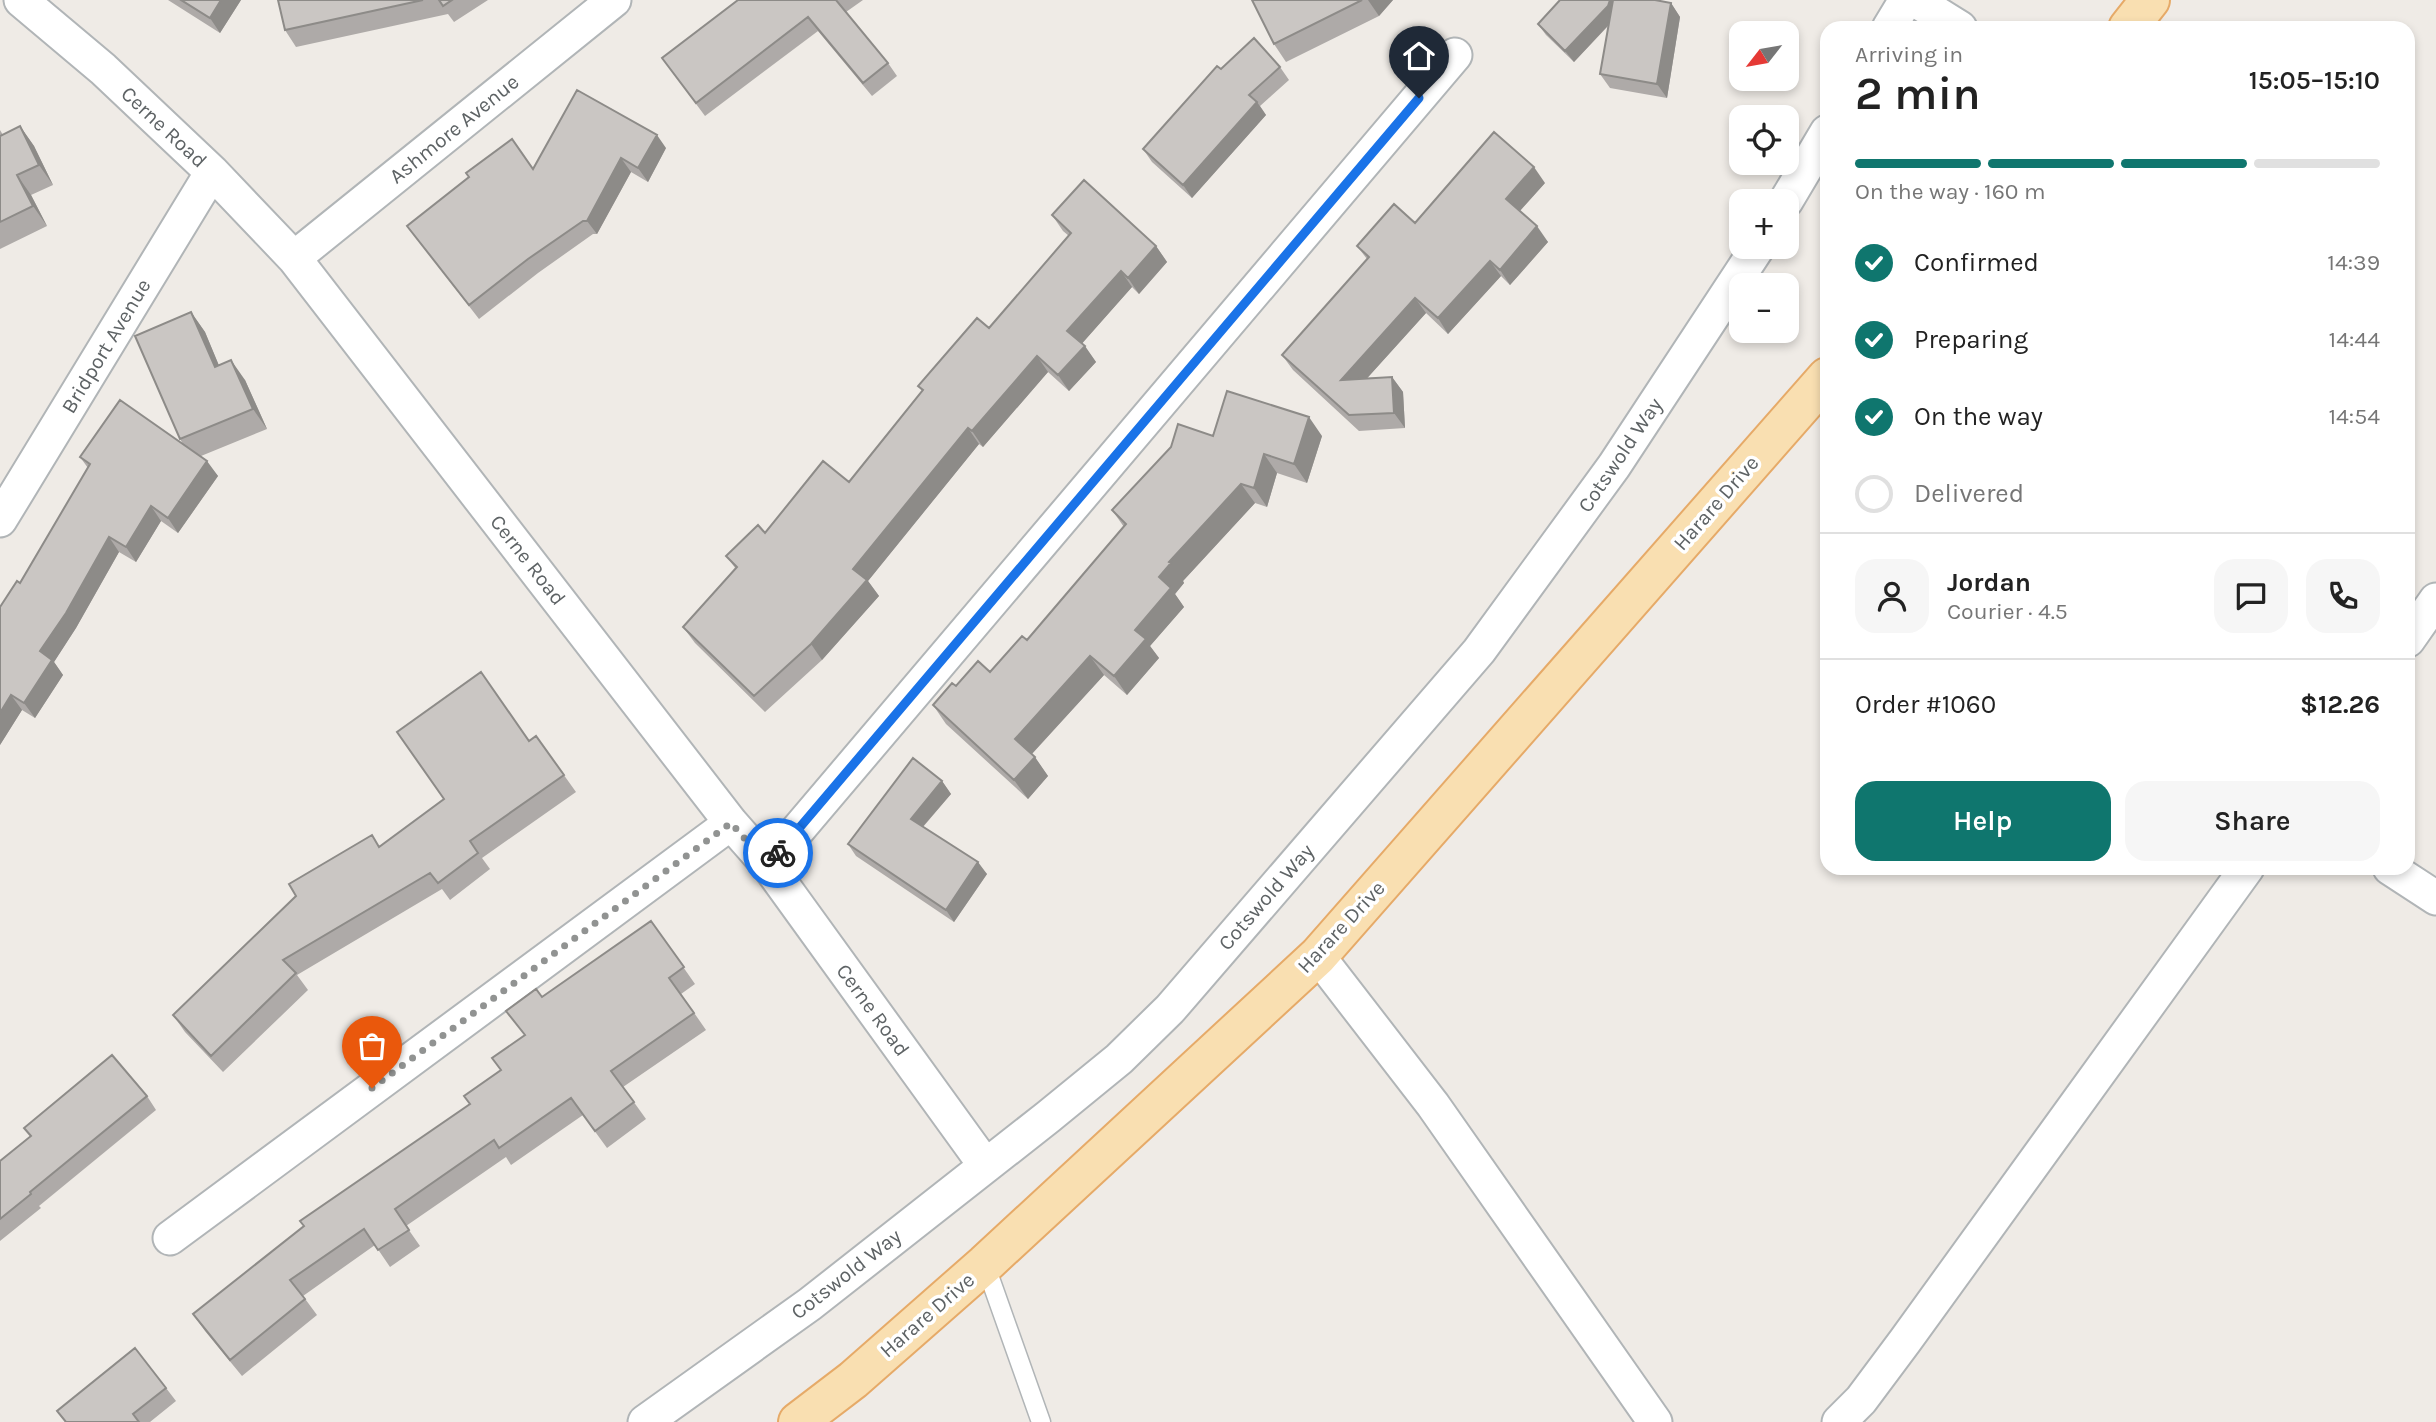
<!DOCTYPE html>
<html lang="en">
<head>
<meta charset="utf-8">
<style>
  :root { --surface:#fff; --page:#f6f6f6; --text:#222; --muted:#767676; --line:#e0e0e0; --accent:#0f766e }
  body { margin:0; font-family:Karla,sans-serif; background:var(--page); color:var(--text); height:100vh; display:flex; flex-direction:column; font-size:26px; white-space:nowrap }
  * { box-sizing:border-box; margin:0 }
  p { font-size:23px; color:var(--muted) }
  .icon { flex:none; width:38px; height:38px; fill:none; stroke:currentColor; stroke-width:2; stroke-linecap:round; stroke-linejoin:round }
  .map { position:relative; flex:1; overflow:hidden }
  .details { position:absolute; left:1820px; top:21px; width:595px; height:854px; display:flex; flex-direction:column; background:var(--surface); border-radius:21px; box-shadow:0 4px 10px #0003 }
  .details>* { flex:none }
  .needle { width:46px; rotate:239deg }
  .fabs { position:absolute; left:1729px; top:21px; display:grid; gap:14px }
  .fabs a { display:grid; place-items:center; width:70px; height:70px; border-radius:14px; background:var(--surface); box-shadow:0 4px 10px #0003; font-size:35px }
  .pin { position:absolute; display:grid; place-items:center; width:60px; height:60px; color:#fff; margin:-72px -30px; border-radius:50% 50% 50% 0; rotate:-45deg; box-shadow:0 0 7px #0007 }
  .pin .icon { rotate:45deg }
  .courier { position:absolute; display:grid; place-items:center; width:70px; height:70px; margin:-35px; border:5px solid #1a73e8; border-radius:50%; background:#fff; color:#222; box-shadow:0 2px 9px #0007 }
  .overview em { font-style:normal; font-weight:600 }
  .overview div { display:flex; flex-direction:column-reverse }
  .overview { display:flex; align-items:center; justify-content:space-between; height:119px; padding:0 35px }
  h1 { font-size:46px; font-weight:600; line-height:52px }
  .bar { display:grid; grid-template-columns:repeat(4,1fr); gap:10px 7px; align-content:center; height:84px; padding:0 35px }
  .bar i { height:9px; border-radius:5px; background:var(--line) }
  .bar .on { background:var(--accent) }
  .bar p { grid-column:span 4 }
  .line { display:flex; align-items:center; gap:18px; padding:0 35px; border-top:2px solid var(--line) }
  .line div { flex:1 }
  .round { display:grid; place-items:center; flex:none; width:74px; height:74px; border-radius:21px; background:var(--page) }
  ol { padding:0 35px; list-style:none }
  li { display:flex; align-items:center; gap:21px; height:77px }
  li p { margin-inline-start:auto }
  li .icon { padding:7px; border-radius:50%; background:var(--accent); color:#fff; stroke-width:4 }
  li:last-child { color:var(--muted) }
  li i { width:38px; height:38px; border:4px solid var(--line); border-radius:50% }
  .button { display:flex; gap:14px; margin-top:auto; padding:14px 35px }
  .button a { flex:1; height:80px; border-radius:21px; background:var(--accent); color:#fff; font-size:28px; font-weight:600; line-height:80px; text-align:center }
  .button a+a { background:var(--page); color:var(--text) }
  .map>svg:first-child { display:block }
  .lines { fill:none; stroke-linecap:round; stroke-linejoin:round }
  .lane-casing { stroke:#b1b5b7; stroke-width:21 }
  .street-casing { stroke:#b1b5b7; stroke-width:37 }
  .primary-casing { stroke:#e6aa68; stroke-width:42 }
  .lane { stroke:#fff; stroke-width:18 }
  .street { stroke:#fff; stroke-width:33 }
  .primary { stroke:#f9dfb1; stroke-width:38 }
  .wall { fill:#aeaaa8 }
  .shaded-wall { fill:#8d8b88 }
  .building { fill:#cac6c3; stroke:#8d8b88; stroke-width:2 }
  .done { stroke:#919392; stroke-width:7; stroke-dasharray:0 12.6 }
  .route { stroke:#1a73e8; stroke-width:9 }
  .labels { text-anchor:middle; stroke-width:7; stroke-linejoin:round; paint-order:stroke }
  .street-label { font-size:21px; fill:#5e6365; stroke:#fff }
</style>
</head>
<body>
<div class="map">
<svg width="2436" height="1422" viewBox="0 0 2436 1422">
  <rect width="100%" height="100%" fill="#efebe6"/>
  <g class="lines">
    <defs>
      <path id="lane" d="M 985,1264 L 1041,1422"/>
      <path id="street" d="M 21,0 L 103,69 L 212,172 L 294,258 L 731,823 L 768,865 L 985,1165
        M 1915,0 L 1960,28
        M 1889,28 L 1906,0
        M 1786,201 L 1827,132
        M 294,258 L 614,0
        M 0,520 L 212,172
        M 2408,640 L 2436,600
        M 768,865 L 1455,55
        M 2390,868 L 2436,898
        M 1318,956 L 1433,1105 L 1655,1422
        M 170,1238 L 731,823
        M 645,1422 L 810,1304 L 1048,1117 L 1119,1059 L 1170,1009 L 1479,651 L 1614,466 L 1758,247
        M 1839,1422 L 1861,1400 L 1905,1341 L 2247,868"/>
      <path id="primary" d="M 2128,28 L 2150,0
        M 798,1422 L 853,1380 L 985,1264 L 1318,956 L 1827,377"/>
    </defs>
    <use href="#lane" class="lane-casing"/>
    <use href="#street" class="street-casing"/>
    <use href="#primary" class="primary-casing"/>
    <use href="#lane" class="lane"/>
    <use href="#street" class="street"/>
    <use href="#primary" class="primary"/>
  </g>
  <path class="wall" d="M 168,0 L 241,0 L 220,33 Z
    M 278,0 L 488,0 L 454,22 L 448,14 L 296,47 L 285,30 Z
    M 738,0 L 863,0 L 846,12 L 888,63 L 897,76 L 872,96 L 818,31 L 705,116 L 662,58 Z
    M 1252,0 L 1393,0 L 1379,16 L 1286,62 L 1274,44 Z
    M 1671,3 L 1680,17 L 1667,98 L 1610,88 L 1600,74 L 1609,25 L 1574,62 L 1546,35 L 1538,24 Z
    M 1280,67 L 1289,80 L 1260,106 L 1266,115 L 1192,198 L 1152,162 L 1143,149 L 1221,69 Z
    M 20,126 L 34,146 L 53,185 L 31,195 L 47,226 L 0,249 L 0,130 L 3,135 Z
    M 666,148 L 648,182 L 631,172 L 597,234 L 593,234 L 538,273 L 479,319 L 407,226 L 469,177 Z
    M 1545,183 L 1520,211 L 1548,242 L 1510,285 L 1501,276 L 1448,334 L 1426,313 L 1367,378 L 1392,377 L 1403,392 L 1405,428 L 1359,431 L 1293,370 L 1282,355 L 1367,259 L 1357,246 L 1415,223 Z
    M 1052,215 L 1156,246 L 1167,262 L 1139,294 L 1132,287 L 1082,343 L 1096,362 L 1069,391 L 1048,372 L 983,447 L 979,444 L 868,581 L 879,596 L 822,660 L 765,712 L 695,643 L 683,627 L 736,569 L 726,556 L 849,482 L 922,391 L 918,386 L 989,328 L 1069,236 L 1063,231 Z
    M 191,312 L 205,332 L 219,366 L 245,380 L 267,429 L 201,456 L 218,476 L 178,533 L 161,521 L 136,562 L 119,552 L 76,628 L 54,662 L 63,675 L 35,718 L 22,710 L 0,745 L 20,583 L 88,468 L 80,457 L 183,444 L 180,439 Z
    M 1213,436 L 1322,436 L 1307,483 L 1277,473 L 1267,507 L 1255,503 L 1183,581 L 1184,583 L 1175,594 L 1184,607 L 1150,646 L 1159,658 L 1127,695 L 1104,675 L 1032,754 L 1048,776 L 1028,799 L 946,724 L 933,705 L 956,686 L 990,672 L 1027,640 L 1124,527 L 1112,510 Z
    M 536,736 L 576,792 L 482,858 L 490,869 L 450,900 L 442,889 L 297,975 L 308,990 L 223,1072 L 185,1032 L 173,1015 L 380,847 Z
    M 942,781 L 951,794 L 923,827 L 987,874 L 954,922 L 856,856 L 848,844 Z
    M 651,921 L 695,984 L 681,994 L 706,1030 L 623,1087 L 646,1119 L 607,1148 L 583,1115 L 511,1165 L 506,1157 L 406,1226 L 420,1246 L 390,1267 L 375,1245 L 303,1296 L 317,1315 L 242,1376 L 205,1331 L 193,1314 L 470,1104 L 501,1070 L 524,1036 L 542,997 Z
    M 147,1096 L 156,1110 L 39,1206 L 41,1208 L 0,1241 L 0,1161 L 31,1137 L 24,1128 Z
    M 166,1388 L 176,1401 L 150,1422 L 65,1422 L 57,1411 Z"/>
  <path class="shaded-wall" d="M 221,0 L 241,0 L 220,33 L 210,18 Z
    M 1368,0 L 1393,0 L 1379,16 Z
    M 1610,0 L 1622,0 L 1616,17 L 1574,62 L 1565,51 Z
    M 1671,3 L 1680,17 L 1667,98 L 1657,84 Z
    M 1257,102 L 1266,115 L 1192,198 L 1183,185 Z
    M 20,126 L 34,146 L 53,185 L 39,165 Z
    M 657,135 L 666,148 L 648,182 L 638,168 Z
    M 621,158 L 631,172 L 597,234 L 587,221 Z
    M 1534,167 L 1545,183 L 1517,214 L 1506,199 Z
    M 17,175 L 31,195 L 47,226 L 33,206 Z
    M 1537,226 L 1548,242 L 1510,285 L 1500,270 Z
    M 1156,246 L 1167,262 L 1139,294 L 1128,278 Z
    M 1490,261 L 1501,276 L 1448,334 L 1438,318 Z
    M 1121,271 L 1132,287 L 1079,347 L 1067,331 Z
    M 1415,298 L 1426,313 L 1352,395 L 1341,380 Z
    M 191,312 L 205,332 L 228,387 L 215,367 Z
    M 1085,346 L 1096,362 L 1069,391 L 1058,375 Z
    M 1037,356 L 1048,372 L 983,447 L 972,431 Z
    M 231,360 L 245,380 L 267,429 L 253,409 Z
    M 1392,377 L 1403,392 L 1405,428 L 1394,413 Z
    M 1309,417 L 1322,436 L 1307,483 L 1294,464 Z
    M 968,428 L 979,444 L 868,581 L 879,596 L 822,660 L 811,644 L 853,569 Z
    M 1264,454 L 1277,473 L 1267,507 L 1254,488 Z
    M 207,461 L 218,476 L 178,533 L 168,518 Z
    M 1241,484 L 1255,503 L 1183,581 L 1184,583 L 1175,594 L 1184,607 L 1150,646 L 1159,658 L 1127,695 L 1114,676 L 1159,577 L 1169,562 Z
    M 151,506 L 161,521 L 136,562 L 126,547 Z
    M 109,537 L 119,552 L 76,628 L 54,662 L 63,675 L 35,718 L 24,703 L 40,651 Z
    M 1090,656 L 1104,675 L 1028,758 L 1015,739 Z
    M 11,695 L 22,710 L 0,745 L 0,713 Z
    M 1035,757 L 1048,776 L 1028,799 L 1014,780 Z
    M 942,781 L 951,794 L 919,831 L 911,819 Z
    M 978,862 L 987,874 L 954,922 L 946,910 Z"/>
  <path class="building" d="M 181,0 L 221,0 L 210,18 Z
    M 278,0 L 423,0 L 285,30 Z
    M 439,0 L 452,0 L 443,6 Z
    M 738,0 L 836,0 L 888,63 L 863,83 L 808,17 L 696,103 L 662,58 Z
    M 1252,0 L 1362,0 L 1274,44 Z
    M 1560,0 L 1610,0 L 1608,6 L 1565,51 L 1538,24 Z
    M 1613,0 L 1655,0 L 1671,3 L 1657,84 L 1600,74 Z
    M 1254,38 L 1280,67 L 1249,95 L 1257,102 L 1183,185 L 1143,149 L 1217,66 L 1221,69 Z
    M 577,90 L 657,135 L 638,168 L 621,158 L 587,221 L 583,221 L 528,259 L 469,305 L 407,226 L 469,177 L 466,173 L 512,139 L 533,169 Z
    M 20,126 L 39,165 L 17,175 L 33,206 L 0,222 L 0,136 Z
    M 1494,132 L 1534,167 L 1506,199 L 1537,226 L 1500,270 L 1490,261 L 1438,318 L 1415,298 L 1341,380 L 1392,377 L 1394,413 L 1349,415 L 1282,355 L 1369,257 L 1357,246 L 1394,204 L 1415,223 Z
    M 1084,180 L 1156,246 L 1128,278 L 1121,271 L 1067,331 L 1085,346 L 1058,375 L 1037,356 L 972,431 L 968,428 L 853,569 L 867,580 L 811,644 L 754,696 L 683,627 L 737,567 L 726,556 L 758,525 L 765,533 L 823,461 L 849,482 L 923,390 L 918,386 L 977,318 L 989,328 L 1071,233 L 1052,215 Z
    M 191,312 L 215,367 L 231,360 L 253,409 L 180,439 L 135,336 Z
    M 1227,391 L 1309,417 L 1294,464 L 1264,454 L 1254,488 L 1241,484 L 1169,562 L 1171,563 L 1159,577 L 1171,588 L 1135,630 L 1146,639 L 1114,676 L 1090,656 L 1015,739 L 1035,757 L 1014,780 L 933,705 L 952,683 L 956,686 L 978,661 L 990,672 L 1022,636 L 1027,640 L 1126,524 L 1112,510 L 1171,447 L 1178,424 L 1213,436 Z
    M 120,400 L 207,461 L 168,518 L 151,506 L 126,547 L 109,537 L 66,613 L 40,651 L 52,660 L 24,703 L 11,695 L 0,713 L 0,607 L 17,581 L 20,583 L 90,464 L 80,457 Z
    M 481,672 L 529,741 L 536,736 L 564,775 L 470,841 L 478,853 L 438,883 L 430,873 L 283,960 L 296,973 L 211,1056 L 173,1015 L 296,896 L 289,884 L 372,835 L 379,847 L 444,799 L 397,732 Z
    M 913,758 L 942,781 L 911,819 L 978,862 L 946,910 L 848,844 Z
    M 651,921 L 684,967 L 669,978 L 694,1013 L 611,1071 L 634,1102 L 595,1131 L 571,1098 L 499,1148 L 494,1140 L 395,1209 L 409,1230 L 378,1250 L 364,1229 L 290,1280 L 305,1299 L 230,1360 L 193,1314 L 304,1226 L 300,1221 L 470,1104 L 464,1096 L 501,1070 L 492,1058 L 525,1035 L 506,1011 L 536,989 L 542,997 Z
    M 112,1055 L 147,1096 L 30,1192 L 31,1194 L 0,1219 L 0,1161 L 31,1136 L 24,1128 Z
    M 135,1348 L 166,1388 L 133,1414 L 139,1422 L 66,1422 L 57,1411 Z"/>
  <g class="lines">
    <path class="done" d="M 372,1088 L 731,823 L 768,865 L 778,853"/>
    <path class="route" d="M 778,853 L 1419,98"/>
  </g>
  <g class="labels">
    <g class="street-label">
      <text transform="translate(164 127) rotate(43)" y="7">Cerne Road</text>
      <text transform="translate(454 129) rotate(-39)" y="7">Ashmore Avenue</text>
      <text transform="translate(106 346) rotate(-59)" y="7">Bridport Avenue</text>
      <text transform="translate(1620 455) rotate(-56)" y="7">Cotswold Way</text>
      <text transform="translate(1716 503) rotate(-49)" y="7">Harare Drive</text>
      <text transform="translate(528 560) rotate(52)" y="7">Cerne Road</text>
      <text transform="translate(1266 897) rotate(-49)" y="7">Cotswold Way</text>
      <text transform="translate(1341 927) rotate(-47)" y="7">Harare Drive</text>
      <text transform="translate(873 1010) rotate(54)" y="7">Cerne Road</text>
      <text transform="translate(846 1274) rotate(-38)" y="7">Cotswold Way</text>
      <text transform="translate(927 1315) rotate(-41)" y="7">Harare Drive</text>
    </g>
  </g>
</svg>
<div class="fabs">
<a><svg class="needle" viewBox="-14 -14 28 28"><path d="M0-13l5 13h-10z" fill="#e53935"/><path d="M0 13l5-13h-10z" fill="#767676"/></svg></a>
<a><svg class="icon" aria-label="locate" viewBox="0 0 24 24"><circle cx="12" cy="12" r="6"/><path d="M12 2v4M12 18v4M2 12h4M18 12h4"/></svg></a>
<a>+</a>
<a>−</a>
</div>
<div class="pin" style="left:372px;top:1088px;background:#ea580c"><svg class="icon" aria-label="bag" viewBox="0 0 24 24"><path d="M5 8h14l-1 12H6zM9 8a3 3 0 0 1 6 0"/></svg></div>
<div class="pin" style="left:1419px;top:98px;background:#1f2937"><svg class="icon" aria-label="home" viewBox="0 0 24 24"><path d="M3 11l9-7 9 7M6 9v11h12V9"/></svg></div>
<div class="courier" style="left:778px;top:853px"><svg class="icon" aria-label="bike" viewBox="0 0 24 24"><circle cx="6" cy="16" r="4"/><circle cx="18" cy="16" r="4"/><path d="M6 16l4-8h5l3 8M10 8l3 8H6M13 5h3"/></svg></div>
<section class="details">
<div class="overview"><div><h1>2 min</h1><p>Arriving in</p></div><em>15:05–15:10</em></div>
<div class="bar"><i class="on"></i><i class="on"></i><i class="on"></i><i></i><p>On the way · 160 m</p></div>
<ol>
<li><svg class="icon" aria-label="check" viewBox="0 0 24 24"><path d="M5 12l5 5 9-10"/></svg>Confirmed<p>14:39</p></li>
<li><svg class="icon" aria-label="check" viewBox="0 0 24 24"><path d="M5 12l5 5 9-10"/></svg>Preparing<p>14:44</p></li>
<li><svg class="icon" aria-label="check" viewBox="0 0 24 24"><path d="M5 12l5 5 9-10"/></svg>On the way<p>14:54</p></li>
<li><i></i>Delivered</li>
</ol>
<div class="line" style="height:126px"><a class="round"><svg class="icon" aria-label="person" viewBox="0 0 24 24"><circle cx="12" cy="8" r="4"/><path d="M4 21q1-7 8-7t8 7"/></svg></a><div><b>Jordan</b><p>Courier · 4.5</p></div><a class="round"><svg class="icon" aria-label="chat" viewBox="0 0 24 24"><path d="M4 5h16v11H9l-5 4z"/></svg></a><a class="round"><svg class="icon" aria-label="phone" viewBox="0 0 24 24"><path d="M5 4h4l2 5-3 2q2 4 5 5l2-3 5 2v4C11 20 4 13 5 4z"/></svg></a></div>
<div class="line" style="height:91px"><div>Order #1060</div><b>$12.26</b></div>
<div class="button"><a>Help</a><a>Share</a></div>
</section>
</div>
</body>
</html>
